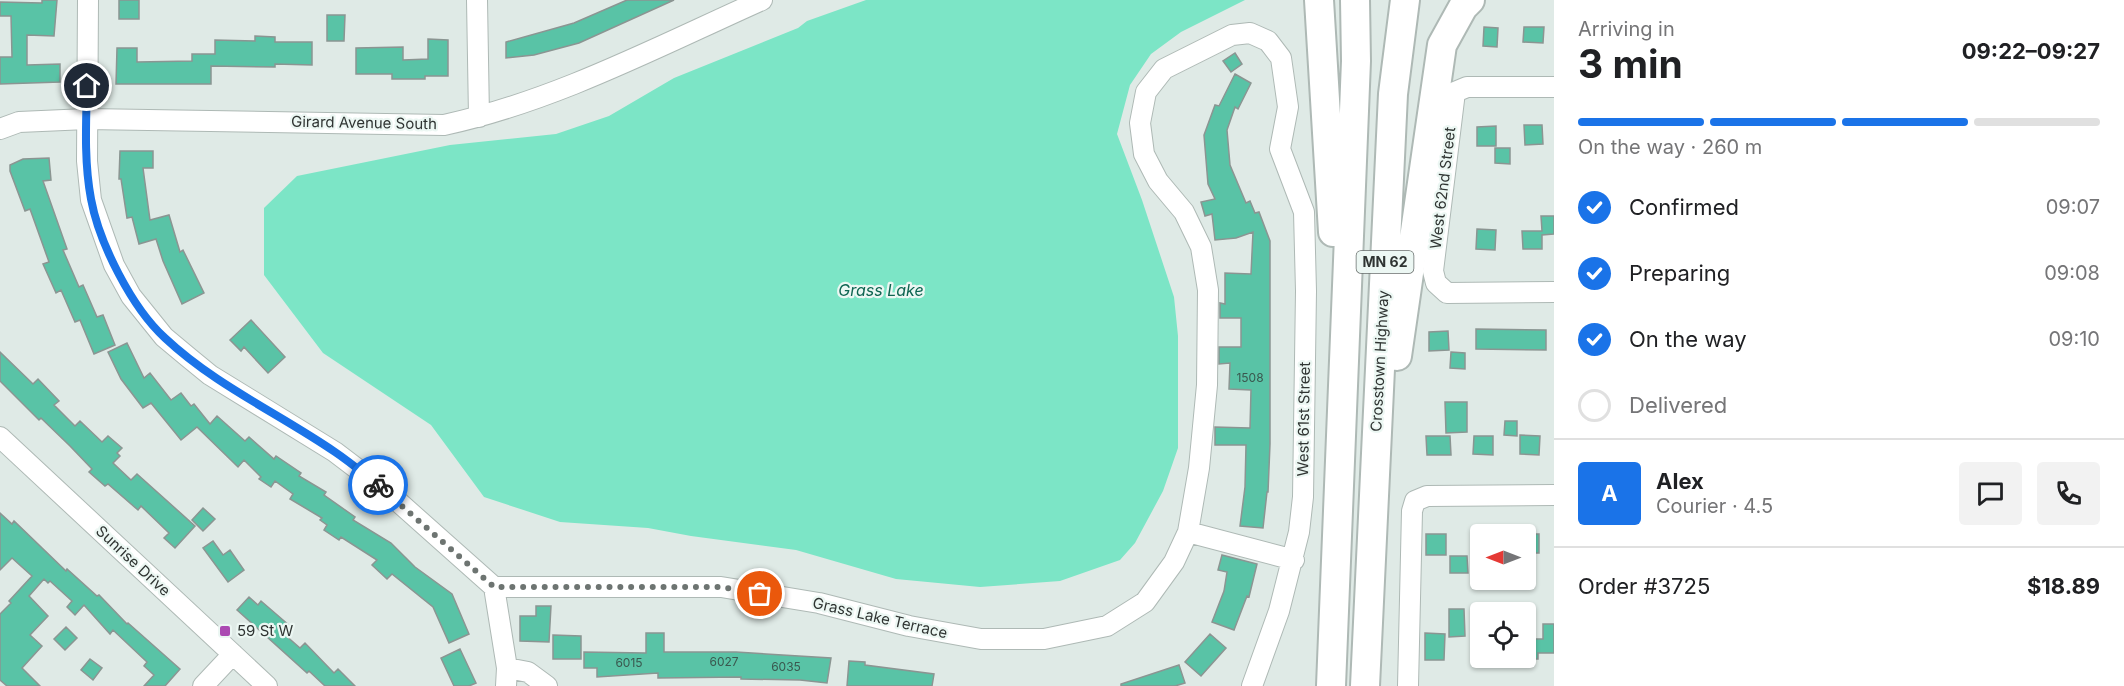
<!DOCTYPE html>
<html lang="en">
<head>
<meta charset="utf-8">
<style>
  :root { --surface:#fff; --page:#f2f2f2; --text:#202124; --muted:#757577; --line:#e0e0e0; --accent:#1a73e8 }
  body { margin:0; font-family:Inter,sans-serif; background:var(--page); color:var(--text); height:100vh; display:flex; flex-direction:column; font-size:22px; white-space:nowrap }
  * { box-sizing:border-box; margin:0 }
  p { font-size:20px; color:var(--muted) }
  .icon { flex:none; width:33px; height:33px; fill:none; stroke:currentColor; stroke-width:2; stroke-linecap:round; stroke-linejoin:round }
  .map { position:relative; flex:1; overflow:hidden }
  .side { display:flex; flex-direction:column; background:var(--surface); width:570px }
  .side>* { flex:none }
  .needle { width:39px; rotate:270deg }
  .tools { position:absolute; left:1470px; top:524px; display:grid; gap:12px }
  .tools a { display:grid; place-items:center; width:66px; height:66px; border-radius:6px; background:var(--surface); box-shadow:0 2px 4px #0004; font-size:30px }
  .pin { position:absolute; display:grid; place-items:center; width:51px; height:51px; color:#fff; margin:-26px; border:3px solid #fff; border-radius:50%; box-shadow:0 2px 6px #0007 }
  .courier { position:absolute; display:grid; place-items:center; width:60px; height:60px; margin:-30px; border:4px solid #1a73e8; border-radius:50%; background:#fff; color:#222; box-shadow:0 2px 8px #0007 }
  .summary em { font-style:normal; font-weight:700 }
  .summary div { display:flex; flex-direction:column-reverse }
  .summary { display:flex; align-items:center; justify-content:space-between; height:102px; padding:0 24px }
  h1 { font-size:39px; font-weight:700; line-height:45px }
  .bar { display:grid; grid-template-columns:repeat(4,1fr); gap:9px 6px; align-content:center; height:72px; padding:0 24px }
  .bar i { height:8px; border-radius:4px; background:var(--line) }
  .bar .current { background:var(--accent) }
  .bar p { grid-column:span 4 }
  .line { display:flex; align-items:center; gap:15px; padding:0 24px; border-top:2px solid var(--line) }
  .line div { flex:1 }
  .round { display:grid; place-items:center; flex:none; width:63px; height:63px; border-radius:6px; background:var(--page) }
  ol { padding:0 24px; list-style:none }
  li { display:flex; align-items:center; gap:18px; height:66px }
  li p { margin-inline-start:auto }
  li .icon { padding:6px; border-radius:50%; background:var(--accent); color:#fff; stroke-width:4 }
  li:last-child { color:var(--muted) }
  li i { width:33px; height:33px; border:3px solid var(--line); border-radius:50% }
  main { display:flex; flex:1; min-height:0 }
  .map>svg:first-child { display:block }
  .water { fill:#7ce5c6 }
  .building { fill:#59c3a6; stroke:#8b9592; stroke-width:1.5 }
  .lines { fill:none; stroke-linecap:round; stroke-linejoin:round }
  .minor-casing { stroke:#aeb9b5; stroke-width:22 }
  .highway-casing { stroke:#aeb9b5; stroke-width:32 }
  .minor { stroke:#fff; stroke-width:20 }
  .highway { stroke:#fff; stroke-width:28 }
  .done { stroke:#6d7471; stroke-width:6; stroke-dasharray:0 10.8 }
  .route { stroke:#1a73e8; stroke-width:8 }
  .poi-dot { fill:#ab4ab2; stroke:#ecf7f3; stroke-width:2 }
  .labels { text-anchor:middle; stroke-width:4.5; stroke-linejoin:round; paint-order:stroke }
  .number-label { font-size:12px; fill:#3a584f }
  .shield { fill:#ecf7f3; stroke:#686e6c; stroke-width:1.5 }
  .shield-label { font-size:14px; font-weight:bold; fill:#2f3432 }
  .street-label { font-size:15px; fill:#2f3432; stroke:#ecf7f3 }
  .poi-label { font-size:15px; fill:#2f3432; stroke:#ecf7f3; text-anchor:start }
  .water-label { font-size:16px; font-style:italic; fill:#0e6551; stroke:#ecf7f3 }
</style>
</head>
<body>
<main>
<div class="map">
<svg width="1554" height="686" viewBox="0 0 1554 686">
  <rect width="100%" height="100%" fill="#dfeae6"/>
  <path class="water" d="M 866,0 L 1245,0 L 1181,32 L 1151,54 L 1130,85 L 1117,134 L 1142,200 L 1174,297 L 1178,336 L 1178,448 L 1163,491 L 1135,543 L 1120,560 L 1060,581 L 980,587 L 896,579 L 796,550 L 691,536 L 648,528 L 560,522 L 484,497 L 431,425 L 323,353 L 264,275 L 264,208 L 297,176 L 450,145 L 556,134 L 609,116 L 674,78 L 798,28 L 807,21 Z"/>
  <path class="building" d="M 42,0 L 57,0 L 54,36 L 27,35 L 27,65 L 60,64 L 60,82 L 0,84 L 0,57 L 12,57 L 11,16 L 0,16 L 0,2 L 42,3 Z
    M 119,0 L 139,0 L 139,19 L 119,19 Z
    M 627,0 L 674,0 L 579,43 L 534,55 L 506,58 L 506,42 L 574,23 Z
    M 327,15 L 345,15 L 344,41 L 327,41 Z
    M 1484,27 L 1498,28 L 1497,47 L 1483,46 Z
    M 1524,27 L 1544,27 L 1543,43 L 1523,42 Z
    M 255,36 L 275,37 L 275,42 L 312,42 L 312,65 L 275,64 L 275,67 L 211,66 L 211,84 L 116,84 L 117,48 L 137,48 L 137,62 L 192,61 L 192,54 L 215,54 L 215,40 L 255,41 Z
    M 428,39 L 448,40 L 448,76 L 425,76 L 425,79 L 392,79 L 392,74 L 356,74 L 356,48 L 403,47 L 403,60 L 428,59 Z
    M 1235,53 L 1242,64 L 1231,72 L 1223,61 Z
    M 1235,74 L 1251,83 L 1238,109 L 1235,107 L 1227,130 L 1230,165 L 1246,203 L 1250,201 L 1255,213 L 1259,212 L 1270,241 L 1270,444 L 1268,492 L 1267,492 L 1263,528 L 1240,526 L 1245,487 L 1246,445 L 1215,445 L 1215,427 L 1250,428 L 1251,390 L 1229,389 L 1230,363 L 1219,364 L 1219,347 L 1241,347 L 1241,318 L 1220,318 L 1220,303 L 1225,304 L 1225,273 L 1251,274 L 1253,232 L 1236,238 L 1215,240 L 1212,214 L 1205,216 L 1201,202 L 1215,199 L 1208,184 L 1204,135 L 1215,105 L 1219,106 Z
    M 1524,125 L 1542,125 L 1543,144 L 1525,145 Z
    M 1496,126 L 1496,146 L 1477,146 L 1477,127 Z
    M 1495,148 L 1510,148 L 1510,164 L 1495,163 Z
    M 120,151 L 153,151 L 153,168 L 143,168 L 150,220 L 169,215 L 180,252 L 183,250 L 204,293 L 182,304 L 163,261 L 156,239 L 139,244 L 132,217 L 127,218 L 121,179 L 119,179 Z
    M 49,158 L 51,180 L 43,181 L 67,249 L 63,250 L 79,287 L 83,285 L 97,317 L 103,315 L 115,345 L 94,354 L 80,320 L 75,322 L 61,290 L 56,293 L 43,264 L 49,262 L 30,209 L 25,211 L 10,171 L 10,165 L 23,159 Z
    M 1541,216 L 1554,216 L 1554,234 L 1542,235 L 1542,249 L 1523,249 L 1522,231 L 1542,231 Z
    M 1477,229 L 1496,230 L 1495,250 L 1476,249 Z
    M 251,320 L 285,357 L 268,373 L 244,347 L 241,351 L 230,340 Z
    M 1476,329 L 1546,330 L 1546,350 L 1476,349 Z
    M 1448,331 L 1449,350 L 1429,351 L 1429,332 Z
    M 127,343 L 144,378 L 150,373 L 171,400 L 181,393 L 191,406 L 194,404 L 210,424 L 217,416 L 245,441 L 249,437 L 274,459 L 276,456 L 301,473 L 299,476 L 326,492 L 324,495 L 355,517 L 353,520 L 391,543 L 415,567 L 452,594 L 469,634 L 449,643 L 433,607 L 392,574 L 387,579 L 372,565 L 377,560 L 341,537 L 339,540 L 324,530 L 327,525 L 320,520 L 322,518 L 290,499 L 293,494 L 275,481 L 271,487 L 259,479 L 261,477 L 244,460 L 238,467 L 197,427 L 181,440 L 151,403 L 143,408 L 121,379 L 108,352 Z
    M 0,352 L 33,384 L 38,379 L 59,401 L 54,405 L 75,426 L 80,421 L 102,442 L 108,436 L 122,448 L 117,453 L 120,456 L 113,463 L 131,480 L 137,474 L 195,526 L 175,548 L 164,538 L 169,533 L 141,506 L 138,510 L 108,484 L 105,486 L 89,472 L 92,469 L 70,446 L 41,418 L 39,420 L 0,381 Z
    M 1451,352 L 1465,353 L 1465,369 L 1450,368 Z
    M 1445,402 L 1467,402 L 1467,432 L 1446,433 Z
    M 1505,421 L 1517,421 L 1517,436 L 1504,435 Z
    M 1520,435 L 1540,436 L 1539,455 L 1520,454 Z
    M 1426,436 L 1450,436 L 1451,455 L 1427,455 Z
    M 1474,436 L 1493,436 L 1493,455 L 1473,454 Z
    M 203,508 L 215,519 L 203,531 L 192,520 Z
    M 0,513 L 12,524 L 14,521 L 66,571 L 67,569 L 97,596 L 99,595 L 127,624 L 128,623 L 180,669 L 165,686 L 144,686 L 154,675 L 144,666 L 147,662 L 113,630 L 110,634 L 84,605 L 75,615 L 67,607 L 72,601 L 50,581 L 48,583 L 44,579 L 29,596 L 48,616 L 30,635 L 42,646 L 22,668 L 40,686 L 7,686 L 0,680 L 0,614 L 11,603 L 9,601 L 32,576 L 12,558 L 0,570 Z
    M 1426,534 L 1446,534 L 1446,555 L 1426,555 Z
    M 1526,534 L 1539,534 L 1539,553 L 1526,553 Z
    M 213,541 L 223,555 L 230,550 L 244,570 L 228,582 L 203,548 Z
    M 1222,555 L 1257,564 L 1249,597 L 1247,596 L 1234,630 L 1212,622 L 1224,591 L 1227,572 L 1218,570 Z
    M 1450,556 L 1467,556 L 1468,573 L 1450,573 Z
    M 249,597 L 258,605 L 261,601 L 290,626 L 284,634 L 300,648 L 305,643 L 334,673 L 338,669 L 355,686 L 325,686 L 309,671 L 307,673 L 237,610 Z
    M 536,606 L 551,606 L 549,642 L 520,641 L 520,616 L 536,616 Z
    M 1449,609 L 1464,609 L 1465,636 L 1449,637 Z
    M 1543,624 L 1554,624 L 1554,653 L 1538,653 L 1538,659 L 1526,659 L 1526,639 L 1543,639 Z
    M 66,627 L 77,638 L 65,650 L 54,639 Z
    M 646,633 L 664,633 L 664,652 L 736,652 L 831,658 L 827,683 L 800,680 L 741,679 L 741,677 L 658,678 L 658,673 L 597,677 L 597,668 L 584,668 L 584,652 L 646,653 Z
    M 1425,633 L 1445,634 L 1444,660 L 1425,660 Z
    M 1210,634 L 1226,648 L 1201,676 L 1185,662 Z
    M 553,635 L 581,636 L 581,659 L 553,659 Z
    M 460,649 L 476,683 L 469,686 L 454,686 L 441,658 Z
    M 90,659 L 102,668 L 93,680 L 81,670 Z
    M 849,661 L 865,662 L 865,665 L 934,674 L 932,686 L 847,686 Z
    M 1179,665 L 1185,683 L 1175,686 L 1121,686 L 1121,684 Z"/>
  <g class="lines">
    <defs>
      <path id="minor" d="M 88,0 L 87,161 L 91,200 L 114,265 L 131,296 L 164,337 L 188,357 L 210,375 L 335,452 L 385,490 L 494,587 L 721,587 L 819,603 L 909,626 L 981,639 L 1044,639 L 1107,626 L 1145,602 L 1174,562 L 1188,532 L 1199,468 L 1207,385 L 1208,290 L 1201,247 L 1184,212 L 1158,181 L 1144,154 L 1140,123 L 1146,92 L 1164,69 L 1232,35 L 1250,33 L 1268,41 L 1281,58 L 1288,107 L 1280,149 L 1304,212 L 1306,291 L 1303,497 L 1299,532 L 1279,611 L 1252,686
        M 477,0 L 479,117
        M 1554,87 L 1467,87 L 1455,92 L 1433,271 L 1436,283 L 1447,293 L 1554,292
        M 0,129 L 19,122 L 87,119 L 444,125 C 555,101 659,46 762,0
        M 0,437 L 267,686
        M 1188,532 L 1294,560
        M 494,587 L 507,668 L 506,686
        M 507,668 L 528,672 L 547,686
        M 203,686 L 233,654
        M 1408,686 L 1412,511 L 1415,501 L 1427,496 L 1554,495"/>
      <path id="highway" d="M 1319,0 L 1333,232
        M 1397,356 L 1442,45 L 1463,7 L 1470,0
        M 1331,686 L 1356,61 L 1355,0
        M 1365,686 L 1393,94 L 1405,0"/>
    </defs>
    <use href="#minor" class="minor-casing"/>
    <use href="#highway" class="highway-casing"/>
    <use href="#minor" class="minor"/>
    <use href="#highway" class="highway"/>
  </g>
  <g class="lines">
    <path class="done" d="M 378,485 L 494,587 L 721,587 L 760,594"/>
    <path class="route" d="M 87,86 C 86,123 84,162 91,199 C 99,243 132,308 165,338 C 215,385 278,413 335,452 C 350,462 364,474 378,485"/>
  </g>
  <rect class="poi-dot" x="219" y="625" width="12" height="12" rx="3"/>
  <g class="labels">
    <g class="number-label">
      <text x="1250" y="382">1508</text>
      <text x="724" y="666">6027</text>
      <text x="629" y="667">6015</text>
      <text x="786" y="671">6035</text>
    </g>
    <rect class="shield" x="1356.5" y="251" width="57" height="22" rx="4.5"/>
    <g class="shield-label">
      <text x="1385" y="267">MN 62</text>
    </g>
    <g class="street-label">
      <text transform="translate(364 123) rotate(1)" y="5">Girard Avenue South</text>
      <text transform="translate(1443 188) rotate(-83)" y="5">West 62nd Street</text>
      <text transform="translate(1380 361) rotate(-87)" y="5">Crosstown Highway</text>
      <text transform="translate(1304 419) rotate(-89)" y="5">West 61st Street</text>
      <text transform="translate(133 561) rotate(43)" y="5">Sunrise Drive</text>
      <text transform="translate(880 618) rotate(13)" y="5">Grass Lake Terrace</text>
    </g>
    <g class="poi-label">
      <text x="237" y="636">59 St W</text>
    </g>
    <g class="water-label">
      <text x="881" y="296">Grass Lake</text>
    </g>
  </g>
</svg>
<div class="tools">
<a><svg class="needle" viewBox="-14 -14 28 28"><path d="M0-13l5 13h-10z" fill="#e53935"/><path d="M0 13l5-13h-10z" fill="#757577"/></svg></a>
<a><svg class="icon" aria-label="locate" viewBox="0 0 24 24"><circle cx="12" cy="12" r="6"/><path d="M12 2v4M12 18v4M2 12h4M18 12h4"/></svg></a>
</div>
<div class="pin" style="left:760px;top:594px;background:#ea580c"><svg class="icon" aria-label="bag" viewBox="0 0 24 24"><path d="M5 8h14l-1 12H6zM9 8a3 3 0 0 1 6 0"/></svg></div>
<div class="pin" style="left:87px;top:86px;background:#1f2937"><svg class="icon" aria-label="home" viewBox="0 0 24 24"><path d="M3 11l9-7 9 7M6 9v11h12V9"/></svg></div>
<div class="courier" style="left:378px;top:485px"><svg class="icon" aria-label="bike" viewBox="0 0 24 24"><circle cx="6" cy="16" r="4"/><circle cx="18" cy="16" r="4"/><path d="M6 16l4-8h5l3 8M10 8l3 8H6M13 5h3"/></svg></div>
</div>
<section class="side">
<div class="summary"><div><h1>3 min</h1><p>Arriving in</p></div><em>09:22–09:27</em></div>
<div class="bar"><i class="current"></i><i class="current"></i><i class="current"></i><i></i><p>On the way · 260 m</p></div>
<ol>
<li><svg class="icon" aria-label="check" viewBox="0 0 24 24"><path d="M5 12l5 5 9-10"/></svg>Confirmed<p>09:07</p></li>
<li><svg class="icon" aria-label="check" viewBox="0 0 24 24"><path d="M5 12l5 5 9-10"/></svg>Preparing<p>09:08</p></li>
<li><svg class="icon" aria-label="check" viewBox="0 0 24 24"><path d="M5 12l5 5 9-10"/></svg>On the way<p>09:10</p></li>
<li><i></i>Delivered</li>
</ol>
<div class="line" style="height:108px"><b class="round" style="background:var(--accent);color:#fff">A</b><div><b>Alex</b><p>Courier · 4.5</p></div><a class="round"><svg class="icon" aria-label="chat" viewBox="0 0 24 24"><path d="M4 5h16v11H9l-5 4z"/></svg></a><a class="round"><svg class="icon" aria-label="phone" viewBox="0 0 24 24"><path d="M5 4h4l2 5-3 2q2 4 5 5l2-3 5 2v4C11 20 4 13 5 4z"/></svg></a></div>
<div class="line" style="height:78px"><div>Order #3725</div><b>$18.89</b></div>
</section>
</main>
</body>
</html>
